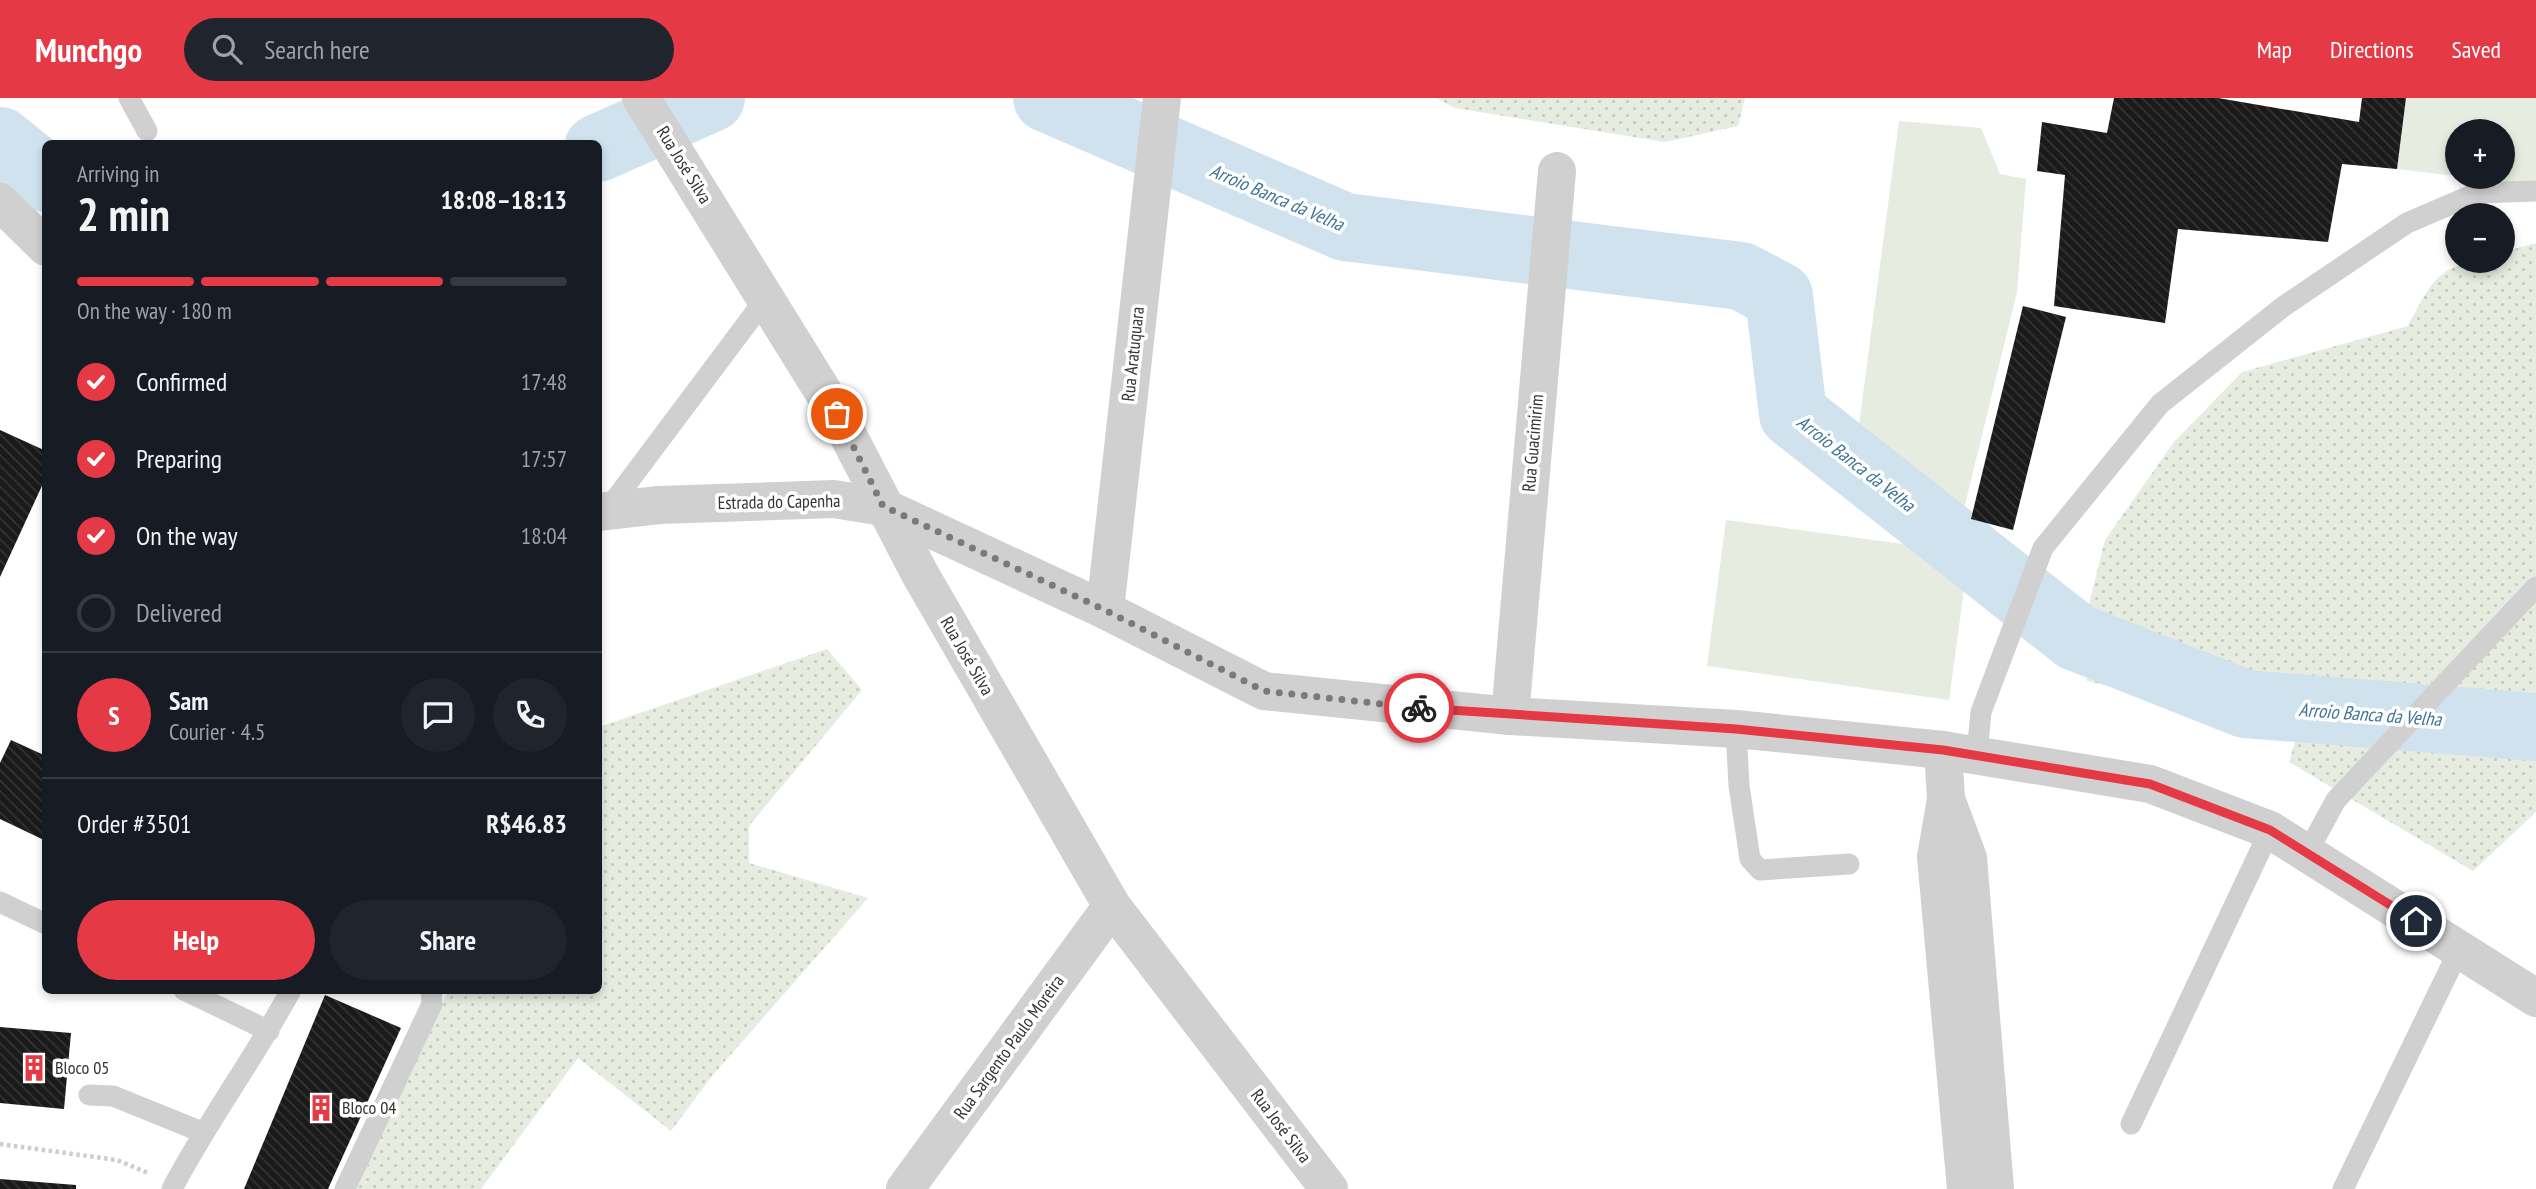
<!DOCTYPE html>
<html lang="en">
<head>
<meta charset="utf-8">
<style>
  :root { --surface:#171b24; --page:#20242c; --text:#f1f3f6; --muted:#9ea1a6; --line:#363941; --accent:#e63946 }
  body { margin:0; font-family:"PT Sans Narrow",sans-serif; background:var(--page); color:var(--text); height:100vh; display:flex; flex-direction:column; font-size:26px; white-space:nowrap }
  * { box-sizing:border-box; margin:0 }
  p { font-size:23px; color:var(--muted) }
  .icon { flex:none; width:38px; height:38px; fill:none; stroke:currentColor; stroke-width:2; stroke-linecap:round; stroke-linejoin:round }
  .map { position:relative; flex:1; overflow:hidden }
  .drawer { position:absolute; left:42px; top:42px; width:560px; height:854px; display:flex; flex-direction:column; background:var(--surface); border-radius:10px; box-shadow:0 4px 10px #0003 }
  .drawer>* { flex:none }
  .tools { position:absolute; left:2445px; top:21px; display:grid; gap:14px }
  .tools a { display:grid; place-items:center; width:70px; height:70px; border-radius:50%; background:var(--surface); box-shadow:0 4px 10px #0003; font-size:35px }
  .pin { position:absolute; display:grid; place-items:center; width:60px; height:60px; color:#fff; margin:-30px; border:4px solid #fff; border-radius:50%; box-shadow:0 2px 7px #0007 }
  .courier { position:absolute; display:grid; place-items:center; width:70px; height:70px; margin:-35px; border:5px solid #e63946; border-radius:50%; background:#fff; color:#222; box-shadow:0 2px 9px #0007 }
  .head em { font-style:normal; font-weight:600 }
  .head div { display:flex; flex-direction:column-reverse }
  .head { display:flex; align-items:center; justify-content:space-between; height:119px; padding:0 35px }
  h1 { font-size:46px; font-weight:600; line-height:52px }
  .bar { display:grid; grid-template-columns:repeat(4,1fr); gap:10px 7px; align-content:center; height:84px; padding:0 35px }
  .bar i { height:9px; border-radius:5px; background:var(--line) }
  .bar .on { background:var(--accent) }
  .bar p { grid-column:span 4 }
  .line { display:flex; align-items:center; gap:18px; padding:0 35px; border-top:2px solid var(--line) }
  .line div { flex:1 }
  .round { display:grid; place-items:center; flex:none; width:74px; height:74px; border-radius:37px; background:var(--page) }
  ol { padding:0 35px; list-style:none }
  li { display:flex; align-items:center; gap:21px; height:77px }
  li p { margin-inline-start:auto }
  li .icon { padding:7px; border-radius:50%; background:var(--accent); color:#fff; stroke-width:4 }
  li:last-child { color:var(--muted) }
  li i { width:38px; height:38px; border:4px solid var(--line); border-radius:50% }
  .cta { display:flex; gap:14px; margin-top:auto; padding:14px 35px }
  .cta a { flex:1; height:80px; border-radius:42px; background:var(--accent); color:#fff; font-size:28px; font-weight:600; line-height:80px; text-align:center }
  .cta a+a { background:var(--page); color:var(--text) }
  header { display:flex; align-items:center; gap:42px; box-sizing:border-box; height:98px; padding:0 35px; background:var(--accent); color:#fff }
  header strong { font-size:33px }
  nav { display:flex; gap:38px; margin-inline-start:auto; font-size:24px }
  .search { width:490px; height:63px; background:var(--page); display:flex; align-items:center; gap:18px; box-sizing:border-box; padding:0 24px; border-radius:38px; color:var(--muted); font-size:26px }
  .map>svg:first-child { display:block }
  .grass { fill:url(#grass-dots) }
  .garden { fill:#e6ecdf }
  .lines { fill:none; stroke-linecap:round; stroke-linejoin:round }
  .river { stroke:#cfe2ee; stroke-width:68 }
  .building { fill:url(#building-back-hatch) }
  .path { stroke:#cdcdcd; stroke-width:4.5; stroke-dasharray:3.5 3.5; stroke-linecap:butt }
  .service { stroke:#d0d0d0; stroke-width:21 }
  .minor { stroke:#d0d0d0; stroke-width:38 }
  .tertiary { stroke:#d0d0d0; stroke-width:38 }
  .done { stroke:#7a7a7a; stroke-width:7; stroke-dasharray:0 12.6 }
  .route { stroke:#e63946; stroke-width:9 }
  .labels { text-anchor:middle; stroke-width:7; stroke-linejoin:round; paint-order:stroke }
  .street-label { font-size:18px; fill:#333; stroke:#fff }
  .poi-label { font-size:18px; fill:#333; stroke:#fff; text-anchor:start }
  .water-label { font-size:19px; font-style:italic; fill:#3f7597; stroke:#fff }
</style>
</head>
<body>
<header>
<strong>Munchgo</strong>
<div class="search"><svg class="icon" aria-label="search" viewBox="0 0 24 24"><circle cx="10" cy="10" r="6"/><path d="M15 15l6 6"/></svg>Search here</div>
<nav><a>Map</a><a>Directions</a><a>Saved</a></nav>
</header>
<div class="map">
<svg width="2536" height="1091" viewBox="0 0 2536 1091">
  <defs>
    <pattern id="grass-dots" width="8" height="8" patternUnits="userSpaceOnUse" patternTransform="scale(1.75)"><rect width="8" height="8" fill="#e6ecdf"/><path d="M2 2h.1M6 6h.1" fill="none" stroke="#c6cbc0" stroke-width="1.8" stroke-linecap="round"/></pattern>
    <pattern id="building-back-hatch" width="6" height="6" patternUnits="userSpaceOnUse" patternTransform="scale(1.75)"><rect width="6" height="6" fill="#1a1a1a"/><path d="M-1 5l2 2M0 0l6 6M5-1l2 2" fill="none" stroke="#333"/></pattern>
  </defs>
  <rect width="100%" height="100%" fill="#fff"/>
  <path class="grass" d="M 1436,0 L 1745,0 L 1738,28 L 1665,44 L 1455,10 Z
    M 2536,145 L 2536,714 L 2473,773 L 2289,664 L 2299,631 L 2087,583 L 2082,534 L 2105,442 L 2174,344 L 2242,274 L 2408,228 C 2435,177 2441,163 2502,163 L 2503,154 Z
    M 827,551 L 862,592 L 749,728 L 749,765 L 868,800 L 712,978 L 671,1033 L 578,960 L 481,1091 L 357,1091 L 448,893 L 598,892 L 599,629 Z"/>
  <path class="garden" d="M 2406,0 L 2536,0 L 2536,88 L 2461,79 L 2502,79 L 2502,33 L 2457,33 L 2457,78 L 2397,71 Z
    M 1899,23 L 1981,30 L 2000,76 L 2026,81 L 2017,194 L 1963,415 L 1856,350 Z
    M 1726,422 L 1969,455 L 1949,602 L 1707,568 Z"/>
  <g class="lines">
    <path class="river" d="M 1047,0 L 1345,129 L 1741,178 L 1779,198 L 1793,316 L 2076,539 L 2245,606 L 2536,629
      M 0,43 L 46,80
      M 598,50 L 711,0"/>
  </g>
  <path class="building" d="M 2114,0 L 2218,0 L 2359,24 L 2362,0 L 2406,0 L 2397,71 L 2342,66 L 2328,144 L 2178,131 L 2165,225 L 2054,208 L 2065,77 L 2037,73 L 2042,24 L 2107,35 Z
    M 2023,208 L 2066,219 L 2013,432 L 1971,421 Z
    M 0,332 L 46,353 L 46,379 L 0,479 Z
    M 11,642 L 46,658 L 46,743 L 0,721 L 0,665 Z
    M 325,897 L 401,930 L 328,1091 L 244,1091 Z
    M 0,929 L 71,935 L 64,1011 L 0,1005 Z
    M 0,1081 L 76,1087 L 76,1091 L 0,1091 Z"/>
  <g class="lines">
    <path class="path" d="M 0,1046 L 117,1062 L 148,1075"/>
    <path class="service" d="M 129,0 L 147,33
      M 608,411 L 766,200
      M 1736,631 L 1739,688 L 1750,761 L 1760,772 L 1849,766
      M 1977,656 L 1981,614 L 2043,450 L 2160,306 L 2284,208 L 2407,125 L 2477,95 L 2536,93
      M 2307,755 L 2336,702 L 2536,489
      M 0,804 L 46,826
      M 184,892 L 269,933
      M 89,997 L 113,998 L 202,1034
      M 2131,1026 L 2270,732
      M 172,1091 C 208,1022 254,961 291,892
      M 345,1091 L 432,906 L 431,892
      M 2343,1091 L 2460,850"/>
    <path class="minor" d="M 641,0 L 837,316 L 920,476 L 1112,808 L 1329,1091
      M 1105,512 L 1162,0
      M 1510,618 L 1557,73
      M 1943,652 L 1946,701 L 1936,759 L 1966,1091
      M 1946,701 L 1968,760 L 1995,1091
      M 905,1091 L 1112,808"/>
    <path class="tertiary" d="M 0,104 L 46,149
      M 598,414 L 659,407 L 834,401 L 883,409 L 1105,512 L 1264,593 L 1510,618 L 1736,631 L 1943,652 L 2150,686 L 2270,732 L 2536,900"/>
  </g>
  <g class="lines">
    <path class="done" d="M 837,316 L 883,408 L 1105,512 L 1264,593 L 1419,610"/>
    <path class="route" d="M 1419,610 L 1736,631 L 1943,652 L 2150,686 L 2270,732 L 2416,823"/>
  </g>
  <defs>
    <symbol id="building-bare" viewBox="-9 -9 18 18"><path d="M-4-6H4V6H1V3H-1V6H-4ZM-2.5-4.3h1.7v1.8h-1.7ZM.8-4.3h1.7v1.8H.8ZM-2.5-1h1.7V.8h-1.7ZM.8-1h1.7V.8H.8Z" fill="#e63946" stroke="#fff" stroke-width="2.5" paint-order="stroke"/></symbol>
  </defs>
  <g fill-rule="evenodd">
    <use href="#building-bare" x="15" y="951" width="38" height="38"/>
    <use href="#building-bare" x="302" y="991" width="38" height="38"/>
  </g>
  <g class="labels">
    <g class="street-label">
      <text transform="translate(684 67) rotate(58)" y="6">Rua José Silva</text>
      <text transform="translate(1133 256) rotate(-84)" y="6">Rua Aratuquara</text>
      <text transform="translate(1533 345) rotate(-85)" y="6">Rua Guacimirim</text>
      <text transform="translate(779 404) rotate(-1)" y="6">Estrada do Capenha</text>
      <text transform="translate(967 558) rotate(60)" y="6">Rua José Silva</text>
      <text transform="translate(1009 949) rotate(-54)" y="6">Rua Sargento Paulo Moreira</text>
      <text transform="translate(1281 1028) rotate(53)" y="6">Rua José Silva</text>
    </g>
    <g class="poi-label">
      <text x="55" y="976">Bloco 05</text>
      <text x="342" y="1016">Bloco 04</text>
    </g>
    <g class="water-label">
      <text transform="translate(1277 99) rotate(23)" y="7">Arroio Banca da Velha</text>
      <text transform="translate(1856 365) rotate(38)" y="7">Arroio Banca da Velha</text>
      <text transform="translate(2370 616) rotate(4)" y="7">Arroio Banca da Velha</text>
    </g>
  </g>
</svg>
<div class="tools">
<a>+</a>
<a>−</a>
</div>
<div class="pin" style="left:837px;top:316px;background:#ea580c"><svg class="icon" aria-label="bag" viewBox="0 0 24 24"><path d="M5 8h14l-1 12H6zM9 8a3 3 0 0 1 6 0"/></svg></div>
<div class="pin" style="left:2416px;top:823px;background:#1f2937"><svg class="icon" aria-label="home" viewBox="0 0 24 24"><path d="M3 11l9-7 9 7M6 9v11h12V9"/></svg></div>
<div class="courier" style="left:1419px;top:610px"><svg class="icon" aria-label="bike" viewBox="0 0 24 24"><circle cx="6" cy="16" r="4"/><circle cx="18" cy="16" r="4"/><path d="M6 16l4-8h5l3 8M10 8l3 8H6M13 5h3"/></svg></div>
<section class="drawer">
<div class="head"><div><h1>2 min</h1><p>Arriving in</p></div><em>18:08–18:13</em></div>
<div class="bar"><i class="on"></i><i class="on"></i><i class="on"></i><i></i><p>On the way · 180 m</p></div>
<ol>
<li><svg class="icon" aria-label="check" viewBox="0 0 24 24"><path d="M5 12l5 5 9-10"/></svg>Confirmed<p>17:48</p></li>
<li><svg class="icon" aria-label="check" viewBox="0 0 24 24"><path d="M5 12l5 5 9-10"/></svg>Preparing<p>17:57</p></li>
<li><svg class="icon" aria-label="check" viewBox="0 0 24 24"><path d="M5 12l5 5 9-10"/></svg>On the way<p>18:04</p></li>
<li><i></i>Delivered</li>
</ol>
<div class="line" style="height:126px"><b class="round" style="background:var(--accent);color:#fff">S</b><div><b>Sam</b><p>Courier · 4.5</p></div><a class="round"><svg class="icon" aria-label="chat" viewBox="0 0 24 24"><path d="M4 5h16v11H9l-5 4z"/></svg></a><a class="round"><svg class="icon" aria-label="phone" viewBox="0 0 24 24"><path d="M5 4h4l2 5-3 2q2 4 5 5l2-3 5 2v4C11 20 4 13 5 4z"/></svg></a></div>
<div class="line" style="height:91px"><div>Order #3501</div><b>R$46.83</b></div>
<div class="cta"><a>Help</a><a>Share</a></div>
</section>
</div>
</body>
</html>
